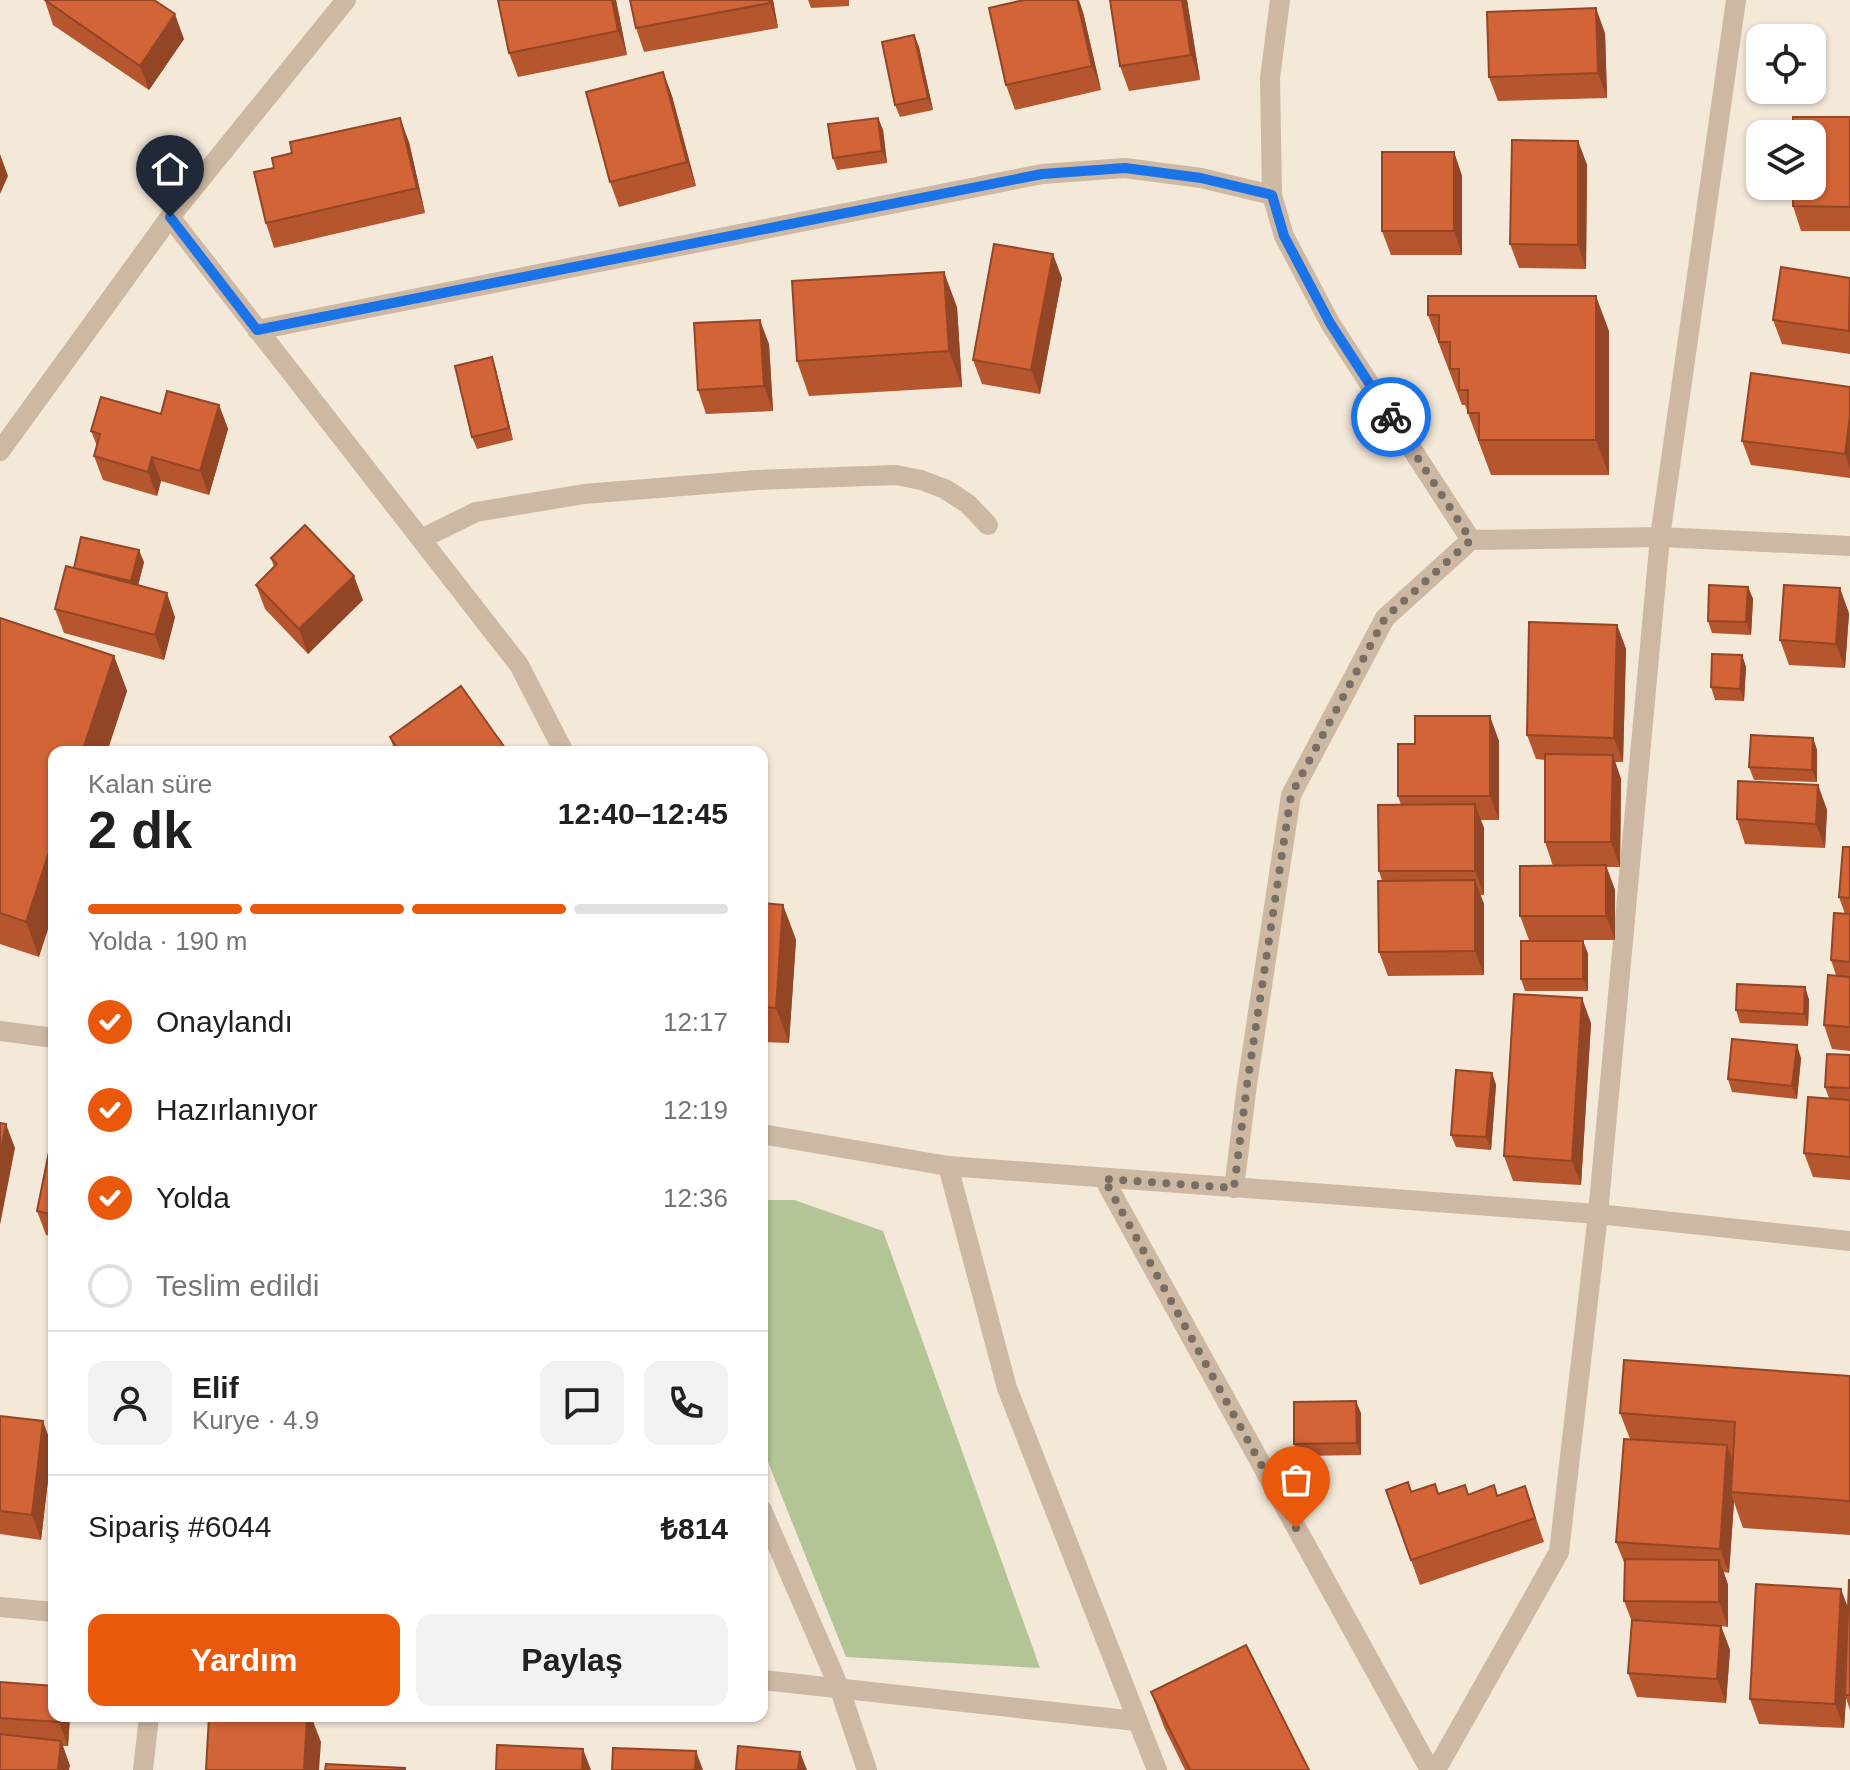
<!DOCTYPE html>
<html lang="tr">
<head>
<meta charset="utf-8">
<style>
  :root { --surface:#fff; --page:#f2f2f2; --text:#202124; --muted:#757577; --line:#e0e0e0; --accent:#ea580c }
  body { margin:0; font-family:Arial,sans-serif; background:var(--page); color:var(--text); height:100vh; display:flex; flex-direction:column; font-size:30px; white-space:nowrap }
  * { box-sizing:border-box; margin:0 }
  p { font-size:26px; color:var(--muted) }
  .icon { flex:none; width:44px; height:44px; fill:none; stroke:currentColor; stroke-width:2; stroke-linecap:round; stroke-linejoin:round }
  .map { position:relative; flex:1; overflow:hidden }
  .details { position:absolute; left:48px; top:746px; width:720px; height:976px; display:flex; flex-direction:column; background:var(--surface); border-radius:16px; box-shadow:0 2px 6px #0004 }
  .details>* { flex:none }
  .tools { position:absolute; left:1746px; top:24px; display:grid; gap:16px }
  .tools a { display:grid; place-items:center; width:80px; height:80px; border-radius:16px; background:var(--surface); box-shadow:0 2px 6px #0004; font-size:40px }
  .pin { position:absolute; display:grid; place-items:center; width:68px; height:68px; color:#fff; margin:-82px -34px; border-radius:50% 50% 50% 0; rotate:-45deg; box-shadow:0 0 8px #0007 }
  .pin .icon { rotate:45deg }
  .courier { position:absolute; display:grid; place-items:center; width:80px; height:80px; margin:-40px; border:6px solid #1a73e8; border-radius:50%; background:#fff; color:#222; box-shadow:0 2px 10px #0007 }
  .headline em { font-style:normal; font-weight:800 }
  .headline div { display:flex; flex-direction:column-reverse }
  .headline { display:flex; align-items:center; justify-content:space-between; height:136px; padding:0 40px }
  h1 { font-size:52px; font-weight:800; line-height:60px }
  .bar { display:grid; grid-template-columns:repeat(4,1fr); gap:12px 8px; align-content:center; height:96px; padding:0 40px }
  .bar i { height:10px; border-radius:6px; background:var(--line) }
  .bar .active { background:var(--accent) }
  .bar p { grid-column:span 4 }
  .line { display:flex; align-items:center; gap:20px; padding:0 40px; border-top:2px solid var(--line) }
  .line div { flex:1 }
  .round { display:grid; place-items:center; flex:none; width:84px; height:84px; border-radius:16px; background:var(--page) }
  ol { padding:0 40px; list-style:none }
  li { display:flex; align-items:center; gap:24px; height:88px }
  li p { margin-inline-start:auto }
  li .icon { padding:8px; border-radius:50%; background:var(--accent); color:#fff; stroke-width:4 }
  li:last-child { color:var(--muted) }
  li i { width:44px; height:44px; border:4px solid var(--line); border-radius:50% }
  .primary-button { display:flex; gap:16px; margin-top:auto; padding:16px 40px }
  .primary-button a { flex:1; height:92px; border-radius:16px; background:var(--accent); color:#fff; font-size:32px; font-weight:800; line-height:92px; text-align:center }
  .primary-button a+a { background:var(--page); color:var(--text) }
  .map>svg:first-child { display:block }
  .green { fill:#b3c496 }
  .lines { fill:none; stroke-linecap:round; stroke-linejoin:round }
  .lane { stroke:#cdb8a3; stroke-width:20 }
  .street { stroke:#cdb8a3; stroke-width:20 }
  .wall { fill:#b5562f }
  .shaded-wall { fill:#934626 }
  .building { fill:#d26437; stroke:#934626; stroke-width:2 }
  .done { stroke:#796e64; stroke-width:8; stroke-dasharray:0 14.4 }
  .route { stroke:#1a73e8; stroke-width:10 }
</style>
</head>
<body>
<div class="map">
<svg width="1850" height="1770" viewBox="0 0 1850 1770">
  <rect width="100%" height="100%" fill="#f4e8d8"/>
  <path class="green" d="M 762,1200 L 794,1200 L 883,1231 L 1040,1668 L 846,1657 L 762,1447 Z"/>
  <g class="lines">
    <path class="lane" d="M 421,539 L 476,512 L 584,494 L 757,480 L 896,475 L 921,480 L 945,489 L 968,504 L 988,525"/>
    <path class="street" d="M 1280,0 L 1270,78 L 1272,195 L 1284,236 L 1330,323 L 1471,540
      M 170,217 L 519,665 L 564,752
      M 257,330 L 1042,174 L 1125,168 L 1201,178 L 1272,195
      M 0,451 L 170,217 L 346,0
      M 0,1031 L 54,1038
      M 762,1134 L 948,1166 L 1598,1214 L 1850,1241
      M 948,1166 L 1007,1388 L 1157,1770
      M 1104,1179 L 1430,1770
      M 1234,1188 L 1247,1085 L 1291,795 L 1385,618 L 1471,540 L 1660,537 L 1850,546
      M 762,1510 L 839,1687 L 867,1770
      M 0,1607 L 54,1612
      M 762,1680 L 1136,1721
      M 143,1770 L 149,1716
      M 1436,1770 L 1559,1552 L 1598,1214 L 1660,537 L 1736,0"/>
  </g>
  <path class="wall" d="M 498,0 L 616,0 L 627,55 L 518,77 L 509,53 Z
    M 630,0 L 773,0 L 778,28 L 644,52 L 636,28 Z
    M 808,0 L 849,0 L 849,6 L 811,8 Z
    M 1110,0 L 1187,0 L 1200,80 L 1129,91 L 1120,66 Z
    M 45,1 L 184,39 L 149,90 L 53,25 Z
    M 1083,12 L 1101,90 L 1015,110 L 1006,85 Z
    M 1605,33 L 1607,98 L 1498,101 L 1489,77 Z
    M 914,35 L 919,47 L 933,110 L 900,117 L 895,105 Z
    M 663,72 L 672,96 L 696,186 L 619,207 L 610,182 Z
    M 1850,117 L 1850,231 L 1801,231 L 1793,206 Z
    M 878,118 L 883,130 L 887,163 L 837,170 L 833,158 Z
    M 1578,141 L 1587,165 L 1586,269 L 1519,268 L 1510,244 Z
    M 409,142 L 425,213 L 274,248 L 266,223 Z
    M 1454,152 L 1462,176 L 1462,255 L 1391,255 L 1382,231 Z
    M 1062,278 L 1040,394 L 982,384 L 973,360 Z
    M 1850,278 L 1850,354 L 1782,344 L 1773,320 Z
    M 1428,296 L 1609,331 L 1609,475 L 1491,475 L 1465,405 L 1462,405 L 1428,315 Z
    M 957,307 L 962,387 L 809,396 L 797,361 Z
    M 769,344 L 773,411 L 706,414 L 698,390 Z
    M 492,357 L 496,370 L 513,440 L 477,449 L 472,437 Z
    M 1850,387 L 1850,478 L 1751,465 L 1742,441 Z
    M 219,405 L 228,429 L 209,495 L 161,481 L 157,496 L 103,480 L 94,456 L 97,446 L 91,431 L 161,414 Z
    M 271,558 L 363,600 L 308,654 L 265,609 L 256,585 L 274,567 Z
    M 144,562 L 138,585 L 175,617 L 164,660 L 64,633 L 55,609 Z
    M 1748,587 L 1753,599 L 1751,635 L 1712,633 L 1708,621 Z
    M 1849,613 L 1845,668 L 1789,665 L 1780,640 Z
    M 0,618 L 114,656 L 127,691 L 107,752 L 54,752 L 39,957 L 0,944 Z
    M 1617,625 L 1626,649 L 1623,762 L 1615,762 L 1621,779 L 1620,867 L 1606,867 L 1615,890 L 1615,940 L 1529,940 L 1520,916 L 1553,866 L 1545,842 L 1545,760 L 1536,759 L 1527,735 Z
    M 1742,655 L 1746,667 L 1744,701 L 1715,700 L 1711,687 Z
    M 390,737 L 507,752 L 395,752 Z
    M 1813,738 L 1817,750 L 1817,782 L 1754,780 L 1749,767 Z
    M 1499,741 L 1499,820 L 1480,820 L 1484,828 L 1484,895 L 1480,895 L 1484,904 L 1484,975 L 1388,976 L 1379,952 L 1382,881 L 1379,871 L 1401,805 L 1398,796 Z
    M 1818,785 L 1827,810 L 1825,848 L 1745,844 L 1737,819 Z
    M 1850,847 L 1850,1051 L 1832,1049 L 1824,1025 L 1836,975 L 1831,960 L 1845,914 L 1839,897 Z
    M 762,903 L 783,905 L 796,940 L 789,1043 L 762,1042 Z
    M 1583,941 L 1588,954 L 1588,991 L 1525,991 L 1521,979 Z
    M 1805,987 L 1809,1000 L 1808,1026 L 1740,1023 L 1736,1010 Z
    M 1591,1023 L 1581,1185 L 1513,1181 L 1504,1156 Z
    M 1850,1055 L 1850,1180 L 1813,1177 L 1804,1153 L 1829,1098 L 1825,1087 Z
    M 1801,1058 L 1797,1099 L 1732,1092 L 1728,1079 Z
    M 1492,1073 L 1496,1085 L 1491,1150 L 1456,1147 L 1451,1135 Z
    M 54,1127 L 54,1237 L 46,1235 L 37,1211 Z
    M 1850,1376 L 1850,1535 L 1743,1528 L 1734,1502 L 1729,1573 L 1724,1572 L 1728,1585 L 1728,1627 L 1721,1626 L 1730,1650 L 1726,1703 L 1637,1697 L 1628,1673 L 1632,1622 L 1624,1601 L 1625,1565 L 1616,1542 L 1630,1439 L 1620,1413 Z
    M 1361,1413 L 1361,1455 L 1299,1456 L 1294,1444 Z
    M 0,1416 L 52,1446 L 41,1540 L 0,1534 Z
    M 1525,1486 L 1544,1542 L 1420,1585 L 1386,1490 L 1439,1494 L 1497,1496 Z
    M 1850,1580 L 1850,1710 L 1846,1698 L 1844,1728 L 1759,1724 L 1750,1699 L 1848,1608 Z
    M 0,1682 L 54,1716 L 70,1716 L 68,1746 L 63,1746 L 70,1766 L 0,1770 Z
    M 1151,1692 L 1309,1770 L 1185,1770 L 1164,1727 Z"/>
  <path class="shaded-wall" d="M 612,0 L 616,0 L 627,55 L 618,31 Z
    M 769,0 L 773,0 L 778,28 L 770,3 Z
    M 1077,0 L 1079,0 L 1083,12 L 1101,90 L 1092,66 Z
    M 1182,0 L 1187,0 L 1200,80 L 1191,55 Z
    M 1596,8 L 1605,33 L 1607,98 L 1598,73 Z
    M 175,14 L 184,39 L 149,90 L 140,66 Z
    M 914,35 L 919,47 L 933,110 L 928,98 Z
    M 663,72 L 672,96 L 696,186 L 687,162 Z
    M 400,118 L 409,142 L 425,213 L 417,188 Z
    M 878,118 L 883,130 L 887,163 L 882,151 Z
    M 1578,141 L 1587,165 L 1586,269 L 1578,245 Z
    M 1454,152 L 1462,176 L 1462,255 L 1454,231 Z
    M 0,154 L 8,176 L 0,194 Z
    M 1053,254 L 1062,278 L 1040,394 L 1031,370 Z
    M 944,272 L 957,307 L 962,387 L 949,351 Z
    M 1596,296 L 1609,331 L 1609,475 L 1596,440 Z
    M 760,320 L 769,344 L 773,411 L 764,386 Z
    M 492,357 L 496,370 L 513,440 L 509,428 Z
    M 219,405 L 228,429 L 209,495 L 200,471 Z
    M 1850,416 L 1850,469 L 1845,454 Z
    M 152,457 L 161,481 L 157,496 L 148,472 Z
    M 139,550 L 144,562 L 136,594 L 131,581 Z
    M 354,576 L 363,600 L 308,654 L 299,629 Z
    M 1748,587 L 1753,599 L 1751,635 L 1746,622 Z
    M 1840,588 L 1849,613 L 1845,668 L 1836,644 Z
    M 167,593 L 175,617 L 164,660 L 155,635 Z
    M 1617,625 L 1626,649 L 1623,762 L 1614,738 Z
    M 1742,655 L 1746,667 L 1744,701 L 1740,689 Z
    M 114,656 L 127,691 L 107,752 L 82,752 Z
    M 1490,716 L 1499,741 L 1499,820 L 1490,796 Z
    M 1813,738 L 1817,750 L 1817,782 L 1812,770 Z
    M 1613,755 L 1621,779 L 1620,867 L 1611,842 Z
    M 1818,785 L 1827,810 L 1825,848 L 1816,824 Z
    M 1475,804 L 1484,828 L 1484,895 L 1475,871 Z
    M 54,837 L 54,911 L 39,957 L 26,922 Z
    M 1606,865 L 1615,890 L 1615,940 L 1606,916 Z
    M 1475,880 L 1484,904 L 1484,975 L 1475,951 Z
    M 783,905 L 796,940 L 789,1043 L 776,1008 Z
    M 1583,941 L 1588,954 L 1588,991 L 1583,979 Z
    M 1805,987 L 1809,1000 L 1808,1026 L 1804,1014 Z
    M 1582,998 L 1591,1023 L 1581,1185 L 1572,1161 Z
    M 1797,1045 L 1801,1058 L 1797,1099 L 1792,1086 Z
    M 1492,1073 L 1496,1085 L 1491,1150 L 1486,1137 Z
    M 6,1124 L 15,1148 L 0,1225 L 0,1154 Z
    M 1356,1401 L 1361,1413 L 1361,1455 L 1357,1443 Z
    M 43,1421 L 52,1446 L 41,1540 L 32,1515 Z
    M 1727,1445 L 1736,1470 L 1731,1492 L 1734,1502 L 1729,1573 L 1720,1549 Z
    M 1719,1560 L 1728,1585 L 1728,1627 L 1719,1602 Z
    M 1841,1589 L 1850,1613 L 1845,1695 L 1846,1698 L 1844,1728 L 1835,1704 Z
    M 1721,1626 L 1730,1650 L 1726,1703 L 1717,1679 Z
    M 60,1716 L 70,1716 L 68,1746 L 59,1722 Z
    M 307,1716 L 311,1716 L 321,1742 L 319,1770 L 304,1770 Z
    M 61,1741 L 70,1766 L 69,1770 L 58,1770 Z
    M 583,1749 L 591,1770 L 582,1770 Z
    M 696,1751 L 703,1770 L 695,1770 Z
    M 800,1752 L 807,1770 L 798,1770 Z"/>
  <path class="building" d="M 45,0 L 154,0 L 175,14 L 140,66 Z
    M 498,0 L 612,0 L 618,31 L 509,53 Z
    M 630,0 L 769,0 L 770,3 L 636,28 Z
    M 1024,0 L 1077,0 L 1092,66 L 1006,85 L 989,8 Z
    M 1110,0 L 1182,0 L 1191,55 L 1120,66 Z
    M 1596,8 L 1598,73 L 1489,77 L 1487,12 Z
    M 914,35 L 928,98 L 895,105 L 882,42 Z
    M 663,72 L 687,162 L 610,182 L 586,92 Z
    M 1793,117 L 1850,117 L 1850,207 L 1793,206 L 1793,186 L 1812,186 L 1812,134 L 1793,134 Z
    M 400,118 L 417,188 L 266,223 L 254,172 L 274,168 L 272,158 L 292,153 L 290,142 Z
    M 878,118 L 882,151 L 833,158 L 828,124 Z
    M 1512,140 L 1578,141 L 1578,245 L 1510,244 Z
    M 1382,152 L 1454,152 L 1454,231 L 1382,231 Z
    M 994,244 L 1053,254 L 1031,370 L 973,360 Z
    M 1781,267 L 1850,278 L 1849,331 L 1773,320 Z
    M 944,272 L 949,351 L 797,361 L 792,281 Z
    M 1428,296 L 1596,296 L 1596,440 L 1479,440 L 1479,413 L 1468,413 L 1468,390 L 1459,390 L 1459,369 L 1450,369 L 1450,342 L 1439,342 L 1439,315 L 1428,315 Z
    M 760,320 L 764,386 L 698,390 L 694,323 Z
    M 492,357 L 509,428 L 472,437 L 455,366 Z
    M 1751,373 L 1850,387 L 1850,416 L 1845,454 L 1742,441 Z
    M 167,391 L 219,405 L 200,471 L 152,457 L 148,472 L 94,456 L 100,434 L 91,431 L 101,397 L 161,414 Z
    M 305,525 L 354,576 L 299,629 L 256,585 L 277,564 L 271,558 Z
    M 81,537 L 139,550 L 131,581 L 74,568 Z
    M 66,566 L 167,593 L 155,635 L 55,609 Z
    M 1709,585 L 1748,587 L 1746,622 L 1708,621 Z
    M 1784,585 L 1840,588 L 1836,644 L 1780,640 Z
    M 0,618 L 114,656 L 82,752 L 54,752 L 54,837 L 26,922 L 0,913 Z
    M 1529,622 L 1617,625 L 1614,738 L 1527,735 Z
    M 1712,654 L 1742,655 L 1740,689 L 1711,687 Z
    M 461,686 L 505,748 L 499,752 L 400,752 L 390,737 Z
    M 1415,716 L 1490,716 L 1490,796 L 1398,796 L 1398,744 L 1415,744 Z
    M 1751,735 L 1813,738 L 1812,770 L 1749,767 Z
    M 1545,754 L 1613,755 L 1611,842 L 1545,842 Z
    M 1738,781 L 1818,785 L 1816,824 L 1737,819 Z
    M 1475,804 L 1475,871 L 1379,871 L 1378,805 Z
    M 1843,847 L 1850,847 L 1850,898 L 1839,897 Z
    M 1606,865 L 1606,916 L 1520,916 L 1520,866 Z
    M 1475,880 L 1475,951 L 1379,952 L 1378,881 Z
    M 762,903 L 783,905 L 776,1008 L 762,1007 Z
    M 1834,913 L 1850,914 L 1850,962 L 1831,960 Z
    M 1521,941 L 1583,941 L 1583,979 L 1521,979 Z
    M 1828,975 L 1850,977 L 1850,1027 L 1824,1025 Z
    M 1737,984 L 1805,987 L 1804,1014 L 1736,1010 Z
    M 1514,994 L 1582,998 L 1572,1161 L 1504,1156 Z
    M 1732,1039 L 1797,1045 L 1792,1086 L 1728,1079 Z
    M 1827,1054 L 1850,1055 L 1850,1088 L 1825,1087 Z
    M 1456,1070 L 1492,1073 L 1486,1137 L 1451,1135 Z
    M 1808,1097 L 1850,1100 L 1850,1157 L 1804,1153 Z
    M 0,1123 L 6,1124 L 0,1154 Z
    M 54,1127 L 54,1215 L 37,1211 Z
    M 1624,1360 L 1850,1376 L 1850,1501 L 1731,1492 L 1735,1422 L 1620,1413 Z
    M 1356,1401 L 1357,1443 L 1294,1444 L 1294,1402 Z
    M 0,1416 L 43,1421 L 32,1515 L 0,1511 Z
    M 1624,1439 L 1727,1445 L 1720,1549 L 1616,1542 Z
    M 1408,1482 L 1411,1492 L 1435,1484 L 1438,1494 L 1465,1485 L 1468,1495 L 1494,1485 L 1497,1496 L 1525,1486 L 1535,1518 L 1411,1560 L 1386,1490 Z
    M 1625,1559 L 1719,1560 L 1719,1602 L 1624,1601 Z
    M 1849,1580 L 1850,1580 L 1850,1695 L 1845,1695 Z
    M 1756,1584 L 1841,1589 L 1835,1704 L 1750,1699 Z
    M 1632,1620 L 1721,1626 L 1717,1679 L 1628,1673 Z
    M 1246,1645 L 1309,1770 L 1190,1770 L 1151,1692 Z
    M 0,1682 L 54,1686 L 54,1716 L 60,1716 L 59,1722 L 0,1718 Z
    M 209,1716 L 307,1716 L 304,1770 L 206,1770 Z
    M 0,1734 L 61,1741 L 58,1770 L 0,1770 Z
    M 497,1745 L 583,1749 L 582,1770 L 496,1770 Z
    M 738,1746 L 800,1752 L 798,1770 L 736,1770 Z
    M 613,1748 L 696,1751 L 695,1770 L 612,1770 Z
    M 326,1764 L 405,1768 L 405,1770 L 325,1770 Z"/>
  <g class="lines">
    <path class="done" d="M 1296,1528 L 1104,1179 L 1234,1188 L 1247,1085 L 1291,795 L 1385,618 L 1471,540 L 1391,417"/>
    <path class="route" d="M 170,217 L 257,330 L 1042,174 L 1125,168 L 1201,178 L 1272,195 L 1284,236 L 1330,323 L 1391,417"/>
  </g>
</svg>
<div class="tools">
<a><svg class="icon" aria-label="locate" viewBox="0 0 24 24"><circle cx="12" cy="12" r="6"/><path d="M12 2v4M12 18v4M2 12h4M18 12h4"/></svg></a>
<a><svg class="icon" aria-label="layers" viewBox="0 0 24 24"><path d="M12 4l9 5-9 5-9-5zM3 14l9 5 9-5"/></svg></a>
</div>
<div class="pin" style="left:1296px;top:1528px;background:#ea580c"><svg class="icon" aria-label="bag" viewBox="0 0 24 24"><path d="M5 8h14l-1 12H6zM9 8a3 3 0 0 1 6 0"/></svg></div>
<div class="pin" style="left:170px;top:217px;background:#1f2937"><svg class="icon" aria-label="home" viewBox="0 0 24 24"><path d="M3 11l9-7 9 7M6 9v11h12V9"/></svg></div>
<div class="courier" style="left:1391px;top:417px"><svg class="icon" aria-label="bike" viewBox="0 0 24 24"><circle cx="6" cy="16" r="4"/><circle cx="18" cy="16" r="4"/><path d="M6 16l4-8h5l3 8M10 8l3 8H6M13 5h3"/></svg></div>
<section class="details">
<div class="headline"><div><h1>2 dk</h1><p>Kalan süre</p></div><em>12:40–12:45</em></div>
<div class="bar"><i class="active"></i><i class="active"></i><i class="active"></i><i></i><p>Yolda · 190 m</p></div>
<ol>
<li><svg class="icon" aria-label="check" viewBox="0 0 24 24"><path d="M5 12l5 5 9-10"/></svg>Onaylandı<p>12:17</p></li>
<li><svg class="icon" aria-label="check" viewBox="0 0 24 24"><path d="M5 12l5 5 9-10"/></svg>Hazırlanıyor<p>12:19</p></li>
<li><svg class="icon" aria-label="check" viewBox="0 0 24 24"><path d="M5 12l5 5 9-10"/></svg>Yolda<p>12:36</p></li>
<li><i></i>Teslim edildi</li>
</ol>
<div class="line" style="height:144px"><a class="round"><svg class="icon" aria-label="person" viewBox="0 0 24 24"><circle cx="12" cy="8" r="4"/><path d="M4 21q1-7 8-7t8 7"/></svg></a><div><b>Elif</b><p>Kurye · 4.9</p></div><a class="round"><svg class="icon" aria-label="chat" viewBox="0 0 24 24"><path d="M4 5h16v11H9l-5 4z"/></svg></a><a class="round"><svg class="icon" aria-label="phone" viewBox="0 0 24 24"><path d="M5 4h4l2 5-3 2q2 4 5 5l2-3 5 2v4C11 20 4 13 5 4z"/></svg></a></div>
<div class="line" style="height:104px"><div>Sipariş #6044</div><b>₺814</b></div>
<div class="primary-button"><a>Yardım</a><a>Paylaş</a></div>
</section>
</div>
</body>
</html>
